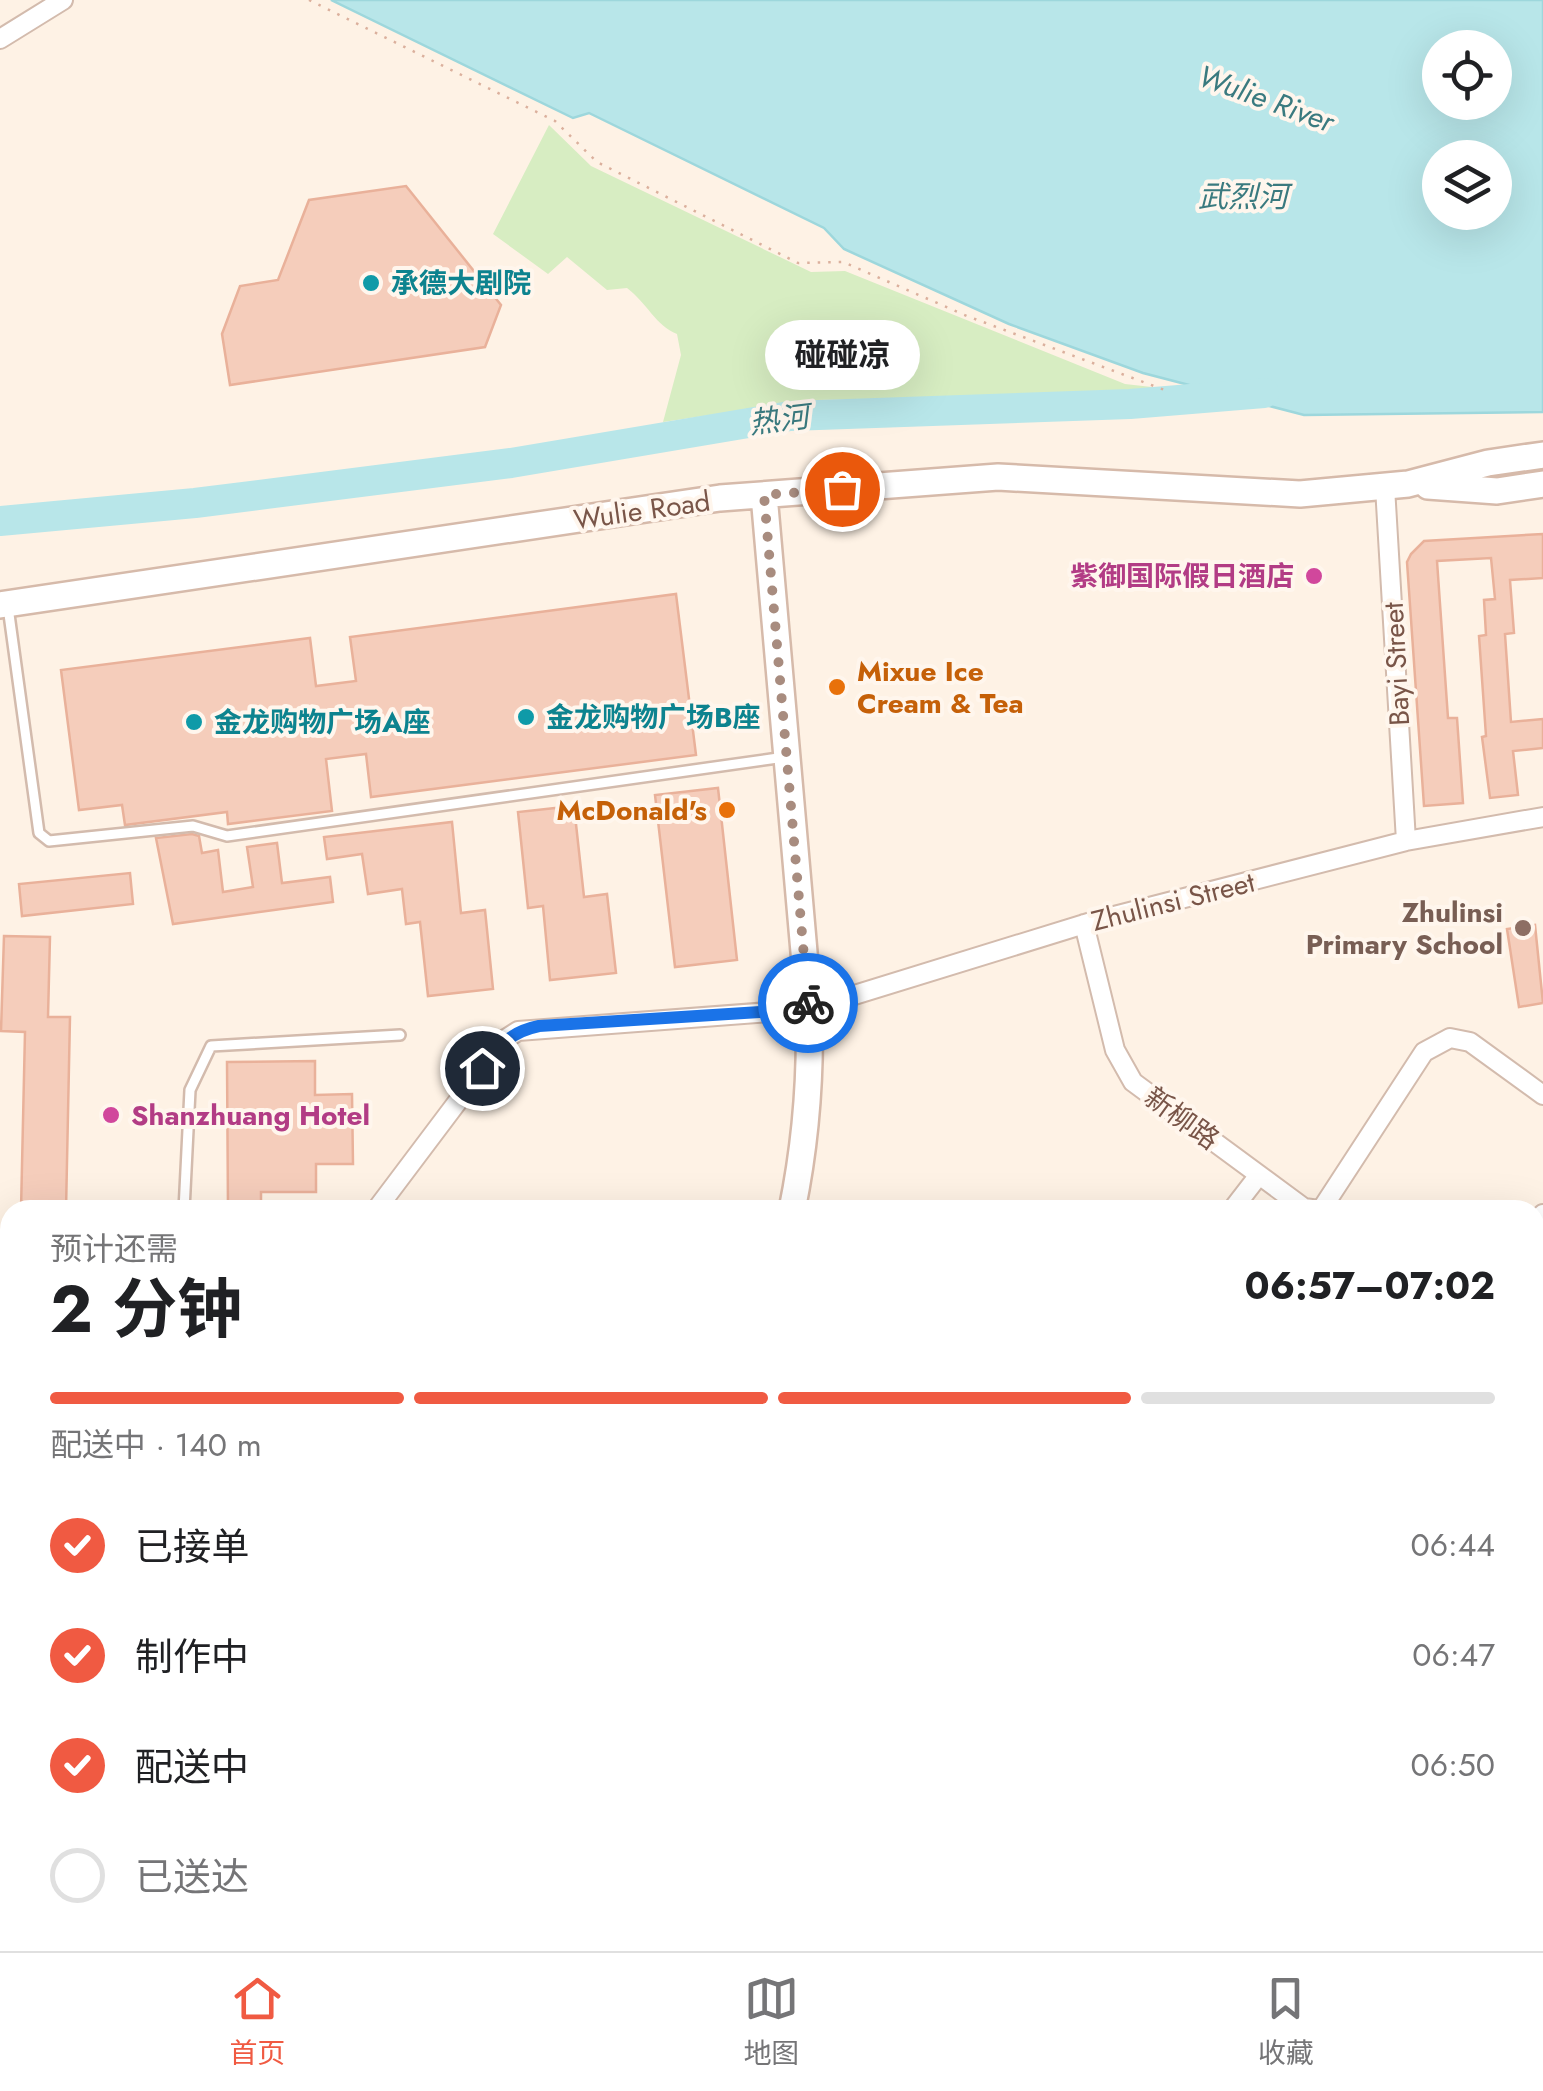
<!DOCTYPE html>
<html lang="zh">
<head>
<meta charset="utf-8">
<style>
  :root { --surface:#fff; --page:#f2f2f2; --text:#202124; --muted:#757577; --line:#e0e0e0; --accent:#f05a42 }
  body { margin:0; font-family:Jost,"Noto Sans SC",sans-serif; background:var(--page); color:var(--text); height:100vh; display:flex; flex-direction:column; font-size:38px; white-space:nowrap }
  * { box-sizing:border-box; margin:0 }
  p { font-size:32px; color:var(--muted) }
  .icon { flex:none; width:55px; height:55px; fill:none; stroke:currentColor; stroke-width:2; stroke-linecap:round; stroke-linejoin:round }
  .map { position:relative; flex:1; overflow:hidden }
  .side { position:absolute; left:0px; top:1200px; width:1545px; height:752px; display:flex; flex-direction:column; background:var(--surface); border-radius:30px 30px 0 0; box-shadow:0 10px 40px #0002 }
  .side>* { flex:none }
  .controls { position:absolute; left:1422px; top:30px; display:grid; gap:20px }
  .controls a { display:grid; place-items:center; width:90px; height:90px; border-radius:50%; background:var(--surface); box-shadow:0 10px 40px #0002; font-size:50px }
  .pin { position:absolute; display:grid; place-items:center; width:85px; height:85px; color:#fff; margin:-42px; border:5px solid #fff; border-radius:50%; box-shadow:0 2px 10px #0007 }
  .courier { position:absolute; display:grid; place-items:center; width:100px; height:100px; margin:-50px; border:8px solid #1a73e8; border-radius:50%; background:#fff; color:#222; box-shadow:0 2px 12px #0007 }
  .bubble { position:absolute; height:70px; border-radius:35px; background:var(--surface); box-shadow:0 10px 40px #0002; font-size:32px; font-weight:700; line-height:70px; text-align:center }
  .head em { font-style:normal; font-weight:700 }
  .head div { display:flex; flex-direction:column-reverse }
  .head { display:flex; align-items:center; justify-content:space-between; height:170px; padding:0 50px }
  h1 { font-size:65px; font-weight:700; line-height:75px }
  .bar { display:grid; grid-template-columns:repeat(4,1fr); gap:15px 10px; align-content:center; height:120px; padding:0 50px }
  .bar i { height:12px; border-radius:8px; background:var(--line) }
  .bar .selected { background:var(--accent) }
  .bar p { grid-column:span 4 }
  ol { padding:0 50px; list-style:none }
  li { display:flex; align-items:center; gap:30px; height:110px }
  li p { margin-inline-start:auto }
  li .icon { padding:10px; border-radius:50%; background:var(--accent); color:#fff; stroke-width:4 }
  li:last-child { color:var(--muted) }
  li i { width:55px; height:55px; border:5px solid var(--line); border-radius:50% }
  .dock { display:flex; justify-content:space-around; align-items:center; height:140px; border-top:2px solid var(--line); background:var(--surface); font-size:28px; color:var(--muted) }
  .dock a { display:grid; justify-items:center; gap:5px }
  .dock .selected { color:var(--accent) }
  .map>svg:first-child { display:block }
  .green { fill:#d7edc2 }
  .water { fill:#b8e6e9; stroke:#9dd7dc; stroke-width:2.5; fill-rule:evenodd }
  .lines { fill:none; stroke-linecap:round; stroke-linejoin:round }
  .river { stroke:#b8e6e9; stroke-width:30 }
  .building { fill:#f5cdbb; stroke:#e9b19a; stroke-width:2.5 }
  .lane-casing { stroke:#d3bbad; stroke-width:14 }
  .street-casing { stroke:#d3bbad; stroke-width:22 }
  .secondary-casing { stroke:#d6baaa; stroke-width:30 }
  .primary-casing { stroke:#d9cfcc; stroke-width:32 }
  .path { stroke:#dbb09d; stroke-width:2.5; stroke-dasharray:2.5 8; stroke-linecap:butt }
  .lane { stroke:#fff; stroke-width:9 }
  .street { stroke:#fff; stroke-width:18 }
  .secondary { stroke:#fff; stroke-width:25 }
  .primary { stroke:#ffd19b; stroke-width:28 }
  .done { stroke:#a88c7f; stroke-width:10; stroke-dasharray:0 18 }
  .route { stroke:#1a73e8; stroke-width:12 }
  .culture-dot { fill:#0f9aa8; stroke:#fff6ed; stroke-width:4 }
  .hotel-dot { fill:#d1479c; stroke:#fff6ed; stroke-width:4 }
  .food-dot { fill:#e8710a; stroke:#fff6ed; stroke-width:4 }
  .education-dot { fill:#8d6e63; stroke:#fff6ed; stroke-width:4 }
  .labels { text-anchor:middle; stroke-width:8; stroke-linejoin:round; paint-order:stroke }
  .culture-label { font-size:28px; font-weight:bold; fill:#0d838f; stroke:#fff6ed; text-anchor:start }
  .street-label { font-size:28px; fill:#795548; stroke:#fff6ed }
  .hotel-label { font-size:28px; font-weight:bold; fill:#b23c85; stroke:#fff6ed; text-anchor:end }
  .food-label { font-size:28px; font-weight:bold; fill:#c56008; stroke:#fff6ed; text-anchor:start }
  .education-label { font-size:28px; font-weight:bold; fill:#785e54; stroke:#fff6ed; text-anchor:end }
  .water-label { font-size:30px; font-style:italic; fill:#3a7a7f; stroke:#fff6ed }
</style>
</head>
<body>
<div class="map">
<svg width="1543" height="1951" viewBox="0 0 1543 1951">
  <rect width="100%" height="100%" fill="#fef2e5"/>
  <path class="green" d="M 549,125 L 591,166 L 811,272 L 845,271 L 1125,384 L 1214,394 L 812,400 L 663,422 L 681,355 L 677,334 C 656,326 647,303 627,288 L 607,290 L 567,257 L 548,274 L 493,234 Z
    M 1543,1752 L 1543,1951 L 1300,1951 L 1304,1942 L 1535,1942 L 1535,1753 Z"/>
  <path class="water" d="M 331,0 L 1543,0 L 1543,412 L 1304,415 L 1143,373 L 1009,324 L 844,249 L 824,228 L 589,113 L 573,118 ZM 1440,48 L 1495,48 L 1495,102 L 1440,102 ZM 1440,158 L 1495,158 L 1495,212 L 1440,212 Z"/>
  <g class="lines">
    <path class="river" d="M 0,521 L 195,503 L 511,463 L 790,416 L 1130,404 L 1264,393"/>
  </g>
  <path class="building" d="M 406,186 L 501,305 L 485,347 L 230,385 L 222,334 L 240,286 L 278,280 L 309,200 Z
    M 1543,534 L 1543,578 L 1510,580 L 1514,633 L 1505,634 L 1511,722 L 1543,719 L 1543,748 L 1513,751 L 1518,795 L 1490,798 L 1482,737 L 1486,736 L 1479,636 L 1486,635 L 1484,600 L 1495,599 L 1491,558 L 1437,561 L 1448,718 L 1457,718 L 1463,803 L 1424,806 L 1407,562 L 1411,554 L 1424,541 Z
    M 676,594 L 696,755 L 371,797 L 366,754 L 326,759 L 332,811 L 228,824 L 227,812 L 125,825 L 122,805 L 79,810 L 61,670 L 310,638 L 316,686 L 356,681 L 350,637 Z
    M 718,788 L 737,960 L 675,967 L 655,795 Z
    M 574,806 L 584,897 L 607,894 L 616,973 L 550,980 L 543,906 L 528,908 L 518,812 Z
    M 452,822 L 461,913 L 485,910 L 493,989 L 428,996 L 420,922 L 406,924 L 402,889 L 368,894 L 362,854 L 327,859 L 324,837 Z
    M 192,834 L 199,836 L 202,853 L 218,850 L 223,892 L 253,887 L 247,847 L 277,843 L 282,883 L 330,877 L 333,902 L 173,924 L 156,838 Z
    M 130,873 L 133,904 L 22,916 L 19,884 Z
    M 1535,925 L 1543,1003 L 1519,1007 L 1507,929 Z
    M 4,936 L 50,937 L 48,1017 L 70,1017 L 66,1210 L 21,1210 L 25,1032 L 1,1031 Z
    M 315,1061 L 315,1095 L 352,1094 L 353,1164 L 316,1164 L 316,1192 L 261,1192 L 261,1210 L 228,1210 L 227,1062 Z"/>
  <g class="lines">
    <defs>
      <path id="lane" d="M 8,607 L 39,833 L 49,841 L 193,826 L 227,836 L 785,757
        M 184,1210 L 190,1090 L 211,1046 L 400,1035"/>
      <path id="street" d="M 0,39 L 63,0
        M 1385,487 L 1406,841
        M 1084,924 L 1115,1050 L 1133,1082 L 1304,1208 L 1319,1210
        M 376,1210 L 504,1040 L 518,1031 L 809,1009 L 1091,922 L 1406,841 L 1543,817
        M 1232,1210 L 1259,1175
        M 1321,1210 L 1424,1052 L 1450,1038 L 1470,1042 L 1543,1095
        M 1535,1241 L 1543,1214
        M 1535,1322 L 1543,1310
        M 0,1359 L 10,1359
        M 1535,1589 L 1543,1583
        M 1535,1738 L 1543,1736
        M 35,1951 L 41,1942
        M 865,1951 L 866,1942
        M 1283,1951 L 1288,1942"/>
      <path id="secondary" d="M 1428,486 L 1497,491 L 1543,484
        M 764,495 L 809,1009 C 811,1078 806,1142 792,1210
        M 0,605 L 720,498 L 998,477 L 1300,494 L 1408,484 L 1488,463 L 1543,455
        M 1535,1498 L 1543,1487"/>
      <path id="primary" d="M 0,1656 L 10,1664
        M 0,1690 L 10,1697
        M 314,1942 L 321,1951
        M 511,1942 L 516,1951
        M 380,1951 L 386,1942"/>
    </defs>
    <use href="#lane" class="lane-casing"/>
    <use href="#street" class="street-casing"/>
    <use href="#secondary" class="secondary-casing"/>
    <use href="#primary" class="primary-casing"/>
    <path class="path" d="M 309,0 L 555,121 L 597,162 L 798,263 L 843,262 L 967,316 L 1170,392"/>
    <use href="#lane" class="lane"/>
    <use href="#street" class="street"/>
    <use href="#secondary" class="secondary"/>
    <use href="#primary" class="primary"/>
  </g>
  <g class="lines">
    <path class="done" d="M 808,1003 L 764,495 L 842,489"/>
    <path class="route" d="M 482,1068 C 500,1045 510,1032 539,1026 L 809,1009 L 808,1003"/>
  </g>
  <g class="culture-dot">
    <circle cx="371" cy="283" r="10"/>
    <circle cx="526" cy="717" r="10"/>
    <circle cx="194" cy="722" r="10"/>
  </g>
  <g class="hotel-dot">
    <circle cx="1314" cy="576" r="10"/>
    <circle cx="111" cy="1115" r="10"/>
  </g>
  <g class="food-dot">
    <circle cx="837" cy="687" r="10"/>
    <circle cx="727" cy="810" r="10"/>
  </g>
  <circle class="education-dot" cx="1523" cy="928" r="10"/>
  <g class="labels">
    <g class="culture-label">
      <text x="391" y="293">承德大剧院</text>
      <text x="546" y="727">金龙购物广场B座</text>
      <text x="214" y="732">金龙购物广场A座</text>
    </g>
    <g class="street-label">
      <text transform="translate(642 510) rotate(-8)" y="10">Wulie Road</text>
      <text transform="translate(1396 664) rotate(-93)" y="10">Bayi Street</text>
      <text transform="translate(1173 901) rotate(-14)" y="10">Zhulinsi Street</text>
      <text transform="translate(1182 1118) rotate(36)" y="10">新柳路</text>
    </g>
    <g class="hotel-label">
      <text x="1294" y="586">紫御国际假日酒店</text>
      <text x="131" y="1125" text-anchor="start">Shanzhuang Hotel</text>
    </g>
    <g class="food-label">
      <text x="857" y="681">Mixue Ice<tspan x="857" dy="32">Cream &amp; Tea</tspan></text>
      <text x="707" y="820" text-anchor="end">McDonald's</text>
    </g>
    <g class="education-label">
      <text x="1503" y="922">Zhulinsi<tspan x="1503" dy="32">Primary School</tspan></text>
    </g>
    <g class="water-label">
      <text transform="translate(1266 99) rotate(20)" y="10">Wulie River</text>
      <text x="1243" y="207">武烈河</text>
      <text transform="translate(779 420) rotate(-7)" y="10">热河</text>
    </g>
  </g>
</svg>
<div class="controls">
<a><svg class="icon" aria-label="locate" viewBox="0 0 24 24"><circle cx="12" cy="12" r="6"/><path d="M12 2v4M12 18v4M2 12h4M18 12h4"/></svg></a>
<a><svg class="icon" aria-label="layers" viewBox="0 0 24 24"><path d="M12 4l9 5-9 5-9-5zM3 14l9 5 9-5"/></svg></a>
</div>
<div class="pin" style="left:842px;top:489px;background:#ea580c"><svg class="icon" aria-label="bag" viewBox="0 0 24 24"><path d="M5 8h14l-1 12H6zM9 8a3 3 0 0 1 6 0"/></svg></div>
<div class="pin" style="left:482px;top:1068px;background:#1f2937"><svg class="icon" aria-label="home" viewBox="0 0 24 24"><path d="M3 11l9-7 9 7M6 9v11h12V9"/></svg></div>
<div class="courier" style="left:808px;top:1003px"><svg class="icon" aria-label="bike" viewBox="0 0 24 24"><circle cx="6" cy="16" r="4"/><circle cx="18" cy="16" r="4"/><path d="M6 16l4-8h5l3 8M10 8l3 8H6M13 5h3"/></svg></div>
<div class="bubble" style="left:765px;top:320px;width:155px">碰碰凉</div>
<section class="side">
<div class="head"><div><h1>2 分钟</h1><p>预计还需</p></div><em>06:57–07:02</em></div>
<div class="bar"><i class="selected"></i><i class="selected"></i><i class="selected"></i><i></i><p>配送中 · 140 m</p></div>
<ol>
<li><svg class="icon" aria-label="check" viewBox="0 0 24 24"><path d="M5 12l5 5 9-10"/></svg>已接单<p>06:44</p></li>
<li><svg class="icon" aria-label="check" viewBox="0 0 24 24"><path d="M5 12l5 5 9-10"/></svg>制作中<p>06:47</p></li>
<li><svg class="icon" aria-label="check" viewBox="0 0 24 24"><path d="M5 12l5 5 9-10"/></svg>配送中<p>06:50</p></li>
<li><i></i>已送达</li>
</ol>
</section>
</div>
<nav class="dock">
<a class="selected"><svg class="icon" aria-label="home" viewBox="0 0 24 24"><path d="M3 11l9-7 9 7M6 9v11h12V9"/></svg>首页</a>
<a><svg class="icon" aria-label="map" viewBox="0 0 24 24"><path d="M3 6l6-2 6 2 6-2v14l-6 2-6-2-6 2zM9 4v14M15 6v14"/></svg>地图</a>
<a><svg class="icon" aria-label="saved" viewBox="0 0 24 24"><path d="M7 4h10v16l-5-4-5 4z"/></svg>收藏</a>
</nav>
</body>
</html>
